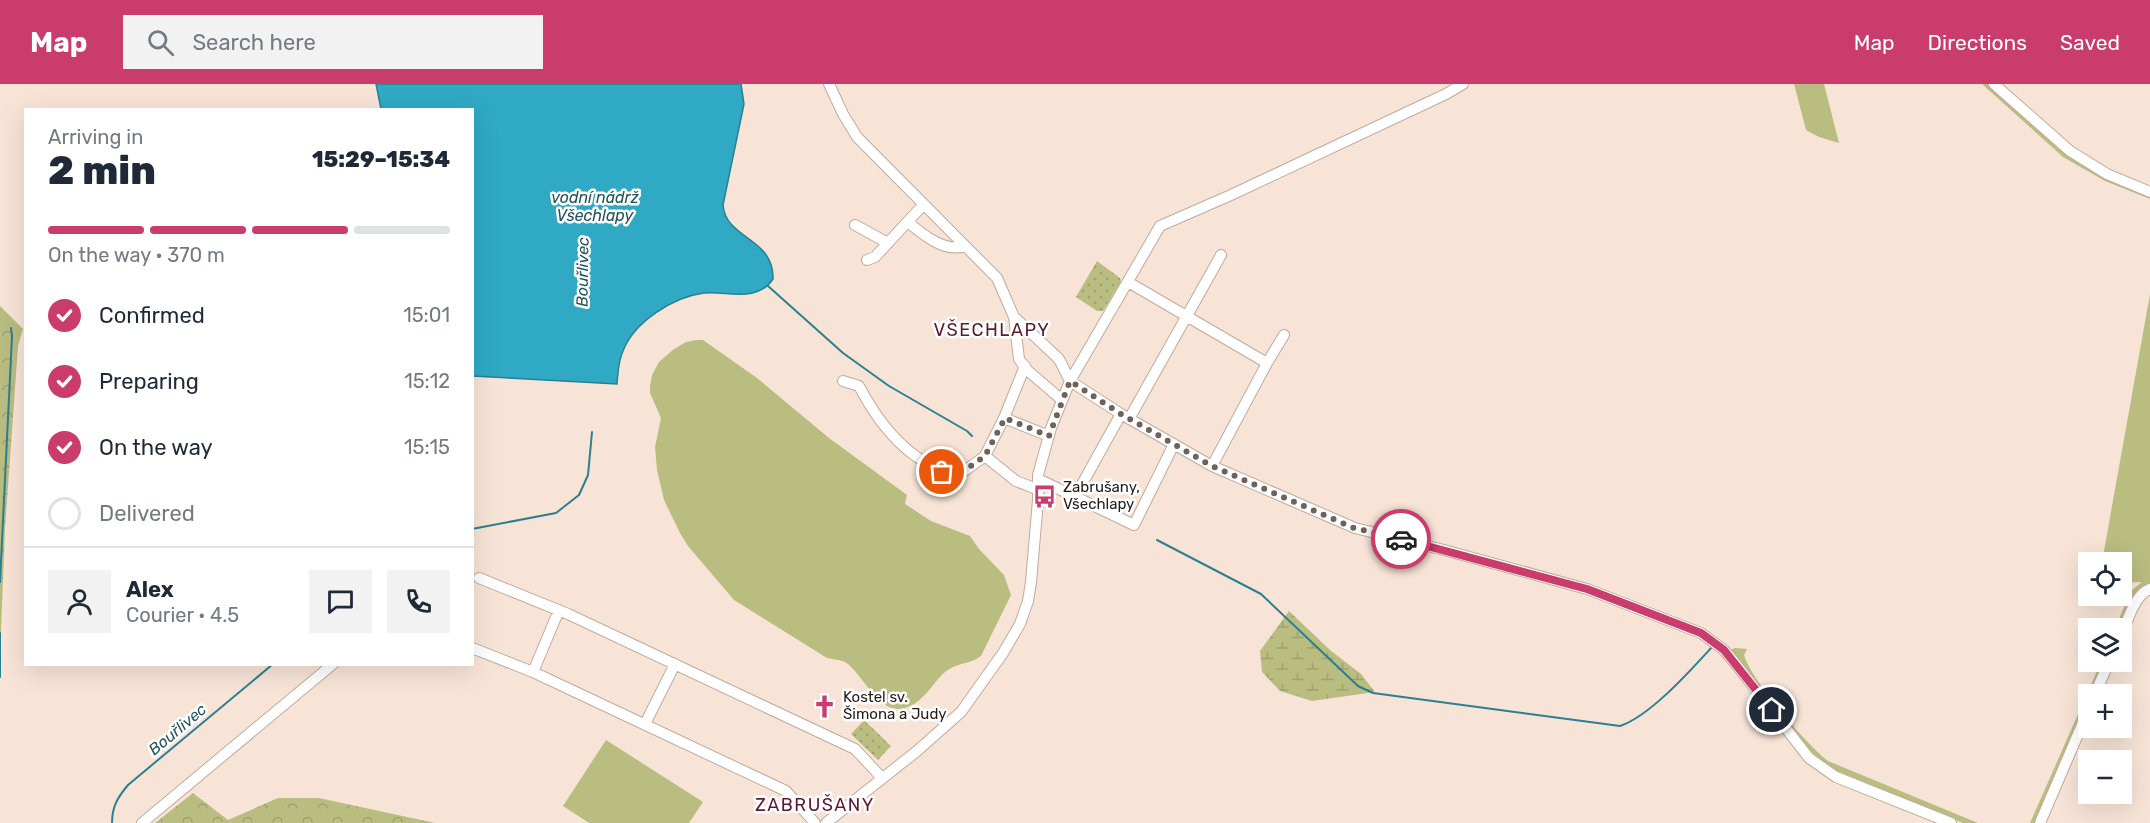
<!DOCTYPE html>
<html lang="en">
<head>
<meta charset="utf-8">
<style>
  :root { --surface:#fff; --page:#f2f2f3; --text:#1f2937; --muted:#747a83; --line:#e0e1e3; --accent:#c93c6b }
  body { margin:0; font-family:Rubik,sans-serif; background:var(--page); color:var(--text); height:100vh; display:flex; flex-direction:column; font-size:22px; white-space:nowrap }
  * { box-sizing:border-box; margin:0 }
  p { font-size:20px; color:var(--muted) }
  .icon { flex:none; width:33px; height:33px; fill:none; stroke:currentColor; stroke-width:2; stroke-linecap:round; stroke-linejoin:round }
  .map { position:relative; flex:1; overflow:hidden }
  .sheet { position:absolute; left:24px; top:24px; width:450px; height:558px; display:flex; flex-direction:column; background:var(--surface); border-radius:0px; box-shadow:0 6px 24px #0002 }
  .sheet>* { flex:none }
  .buttons { position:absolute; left:2078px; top:468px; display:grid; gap:12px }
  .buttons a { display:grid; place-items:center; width:54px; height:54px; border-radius:0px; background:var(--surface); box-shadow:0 6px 24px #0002; font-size:30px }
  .pin { position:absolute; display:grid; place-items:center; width:51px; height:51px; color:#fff; margin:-26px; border:3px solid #fff; border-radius:50%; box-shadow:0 2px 6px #0007 }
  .courier { position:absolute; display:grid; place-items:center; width:60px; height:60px; margin:-30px; border:4px solid #c93c6b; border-radius:50%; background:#fff; color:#222; box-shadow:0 2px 8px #0007 }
  .head em { font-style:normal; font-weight:800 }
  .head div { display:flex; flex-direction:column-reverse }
  .head { display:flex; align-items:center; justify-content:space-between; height:102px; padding:0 24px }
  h1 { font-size:39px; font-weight:800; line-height:45px }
  .bar { display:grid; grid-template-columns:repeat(4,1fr); gap:9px 6px; align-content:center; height:72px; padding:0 24px }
  .bar i { height:8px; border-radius:4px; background:var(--line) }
  .bar .current { background:var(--accent) }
  .bar p { grid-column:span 4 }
  .line { display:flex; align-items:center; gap:15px; padding:0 24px; border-top:2px solid var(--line) }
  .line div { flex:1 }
  .round { display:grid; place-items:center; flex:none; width:63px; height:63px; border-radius:0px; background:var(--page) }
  ol { padding:0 24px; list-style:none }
  li { display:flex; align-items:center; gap:18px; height:66px }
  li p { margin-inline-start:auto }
  li .icon { padding:6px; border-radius:50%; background:var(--accent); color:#fff; stroke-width:4 }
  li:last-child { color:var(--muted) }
  li i { width:33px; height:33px; border:3px solid var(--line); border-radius:50% }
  header { display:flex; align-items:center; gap:36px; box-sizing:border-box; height:84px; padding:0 30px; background:var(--accent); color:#fff }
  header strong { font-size:28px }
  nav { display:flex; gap:33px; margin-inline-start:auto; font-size:21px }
  .search { width:420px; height:54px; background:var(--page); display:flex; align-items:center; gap:15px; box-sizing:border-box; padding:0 21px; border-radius:0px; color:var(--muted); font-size:22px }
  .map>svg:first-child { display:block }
  .grass { fill:#b9bd80 }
  .forest { fill:url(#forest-crowns) }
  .wetland { fill:url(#wetland-marsh) }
  .park { fill:url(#park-dots) }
  .water { fill:#30a9c5; stroke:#2c7f91; stroke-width:1.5 }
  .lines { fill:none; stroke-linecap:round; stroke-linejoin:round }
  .stream { stroke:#2c7f91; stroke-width:2 }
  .minor-casing { stroke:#beab9e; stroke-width:12 }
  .minor { stroke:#fff; stroke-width:10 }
  .done { stroke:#6e625b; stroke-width:6; stroke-dasharray:0 10.8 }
  .route { stroke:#c93c6b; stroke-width:8 }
  .labels { text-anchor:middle; stroke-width:5; stroke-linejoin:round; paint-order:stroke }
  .poi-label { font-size:15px; fill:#241c18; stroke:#fff; text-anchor:start }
  .water-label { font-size:16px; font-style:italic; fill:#22535f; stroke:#fff }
  .quarter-label { font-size:18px; letter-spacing:1.5px; fill:#5d192f; stroke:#fff }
</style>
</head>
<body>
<header>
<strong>Map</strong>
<div class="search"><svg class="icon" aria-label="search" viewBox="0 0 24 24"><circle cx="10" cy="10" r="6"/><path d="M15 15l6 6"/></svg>Search here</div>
<nav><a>Map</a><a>Directions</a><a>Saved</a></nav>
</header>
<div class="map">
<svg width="2150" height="739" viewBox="0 0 2150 739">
  <defs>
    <pattern id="forest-crowns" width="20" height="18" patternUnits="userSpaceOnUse" patternTransform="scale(1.5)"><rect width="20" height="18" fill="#b9bd80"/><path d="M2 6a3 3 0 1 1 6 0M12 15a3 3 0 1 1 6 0" fill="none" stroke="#9fa26e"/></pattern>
    <pattern id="wetland-marsh" width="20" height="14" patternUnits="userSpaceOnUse" patternTransform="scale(1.5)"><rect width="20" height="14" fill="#b9bd80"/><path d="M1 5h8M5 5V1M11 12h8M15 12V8" fill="none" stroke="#9fa26e"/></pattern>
    <pattern id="park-dots" width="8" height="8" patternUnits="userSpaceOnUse" patternTransform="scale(1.5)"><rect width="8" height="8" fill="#b9bd80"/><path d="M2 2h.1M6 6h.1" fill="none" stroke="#9fa26e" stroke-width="1.8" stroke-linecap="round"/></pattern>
  </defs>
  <rect width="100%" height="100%" fill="#f8e4d7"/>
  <path class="grass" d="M 1794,0 L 1824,0 L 1839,59 L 1819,53 L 1806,46 Z
    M 1982,0 L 1990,0 L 2051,53 L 2150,111 L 2150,115 L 2105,97 L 2063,73 Z
    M 2150,210 L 2150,502 L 2121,544 L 2115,544 L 2131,507 L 2142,498 L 2121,499 L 2121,478 L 2102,478 Z
    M 696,256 L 703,256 L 757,294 L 829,354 L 907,411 L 905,420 L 931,437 L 970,452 L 979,465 L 1004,491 L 1011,511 L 981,572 C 972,579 961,579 951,584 C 935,593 929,613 910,622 C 880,637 865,591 845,578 C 841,576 833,575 827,574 L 734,516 L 688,462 L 680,449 L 664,416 L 657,386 L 655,363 L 661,334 L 650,309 L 650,303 L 652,291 L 659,278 L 674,265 L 686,258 Z
    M 1735,564 L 1747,565 L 1744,571 C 1751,596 1807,661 1828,677 L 1978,739 L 1963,739 L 1830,684 L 1805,662 L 1730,566 Z
    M 2101,578 L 2107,578 L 2093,610 L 2088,610 L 2088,622 L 2037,739 L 2030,739 Z
    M 606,656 L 703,718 L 689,739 L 589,739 L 563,722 Z"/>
  <path class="forest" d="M 0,222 L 23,245 L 18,262 L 5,445 L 0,573 Z
    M 193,709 L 228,736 L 278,714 L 319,714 L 435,739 L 155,739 Z"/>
  <path class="wetland" d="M 1289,527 L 1330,566 L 1361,590 L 1375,608 L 1312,617 L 1280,607 L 1262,588 L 1260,567 Z"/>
  <path class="park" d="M 1097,177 L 1120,194 L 1121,198 L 1103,227 L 1097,227 L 1076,213 Z
    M 864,636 L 891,662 L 878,676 L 851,650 Z"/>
  <path class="water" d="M 376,0 L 741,0 L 744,20 L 723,121 C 726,156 774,153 773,195 C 757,219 728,207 704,209 C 673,213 634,238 623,267 C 618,278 618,288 617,300 L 473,292 L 472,26 L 381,25 Z"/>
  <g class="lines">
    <path class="stream" d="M 768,202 L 843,269 L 889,302 L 967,347 L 972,352
      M 472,445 L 556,429 L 579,411 L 588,391 L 592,348
      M 1157,456 L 1261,510 L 1358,602 L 1373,609 L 1620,642 C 1650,632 1690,587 1712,563
      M 0,498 L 12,252 L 11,244
      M 0,549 L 0,593
      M 112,739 C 112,722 118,713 128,701 L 273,580"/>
    <defs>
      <path id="minor" d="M 829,0 L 843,30 L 857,53 L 997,194 L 1014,233 L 1059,275 L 1070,297 L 1121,330 L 1212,382 L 1355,444 L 1444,466 L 1587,505 L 1701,549 L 1724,566 L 1735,579 L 1809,674 L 1836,693 L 1951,739
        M 1994,0 L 2070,67 L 2107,90 L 2150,108
        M 908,138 C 922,150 945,169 964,162
        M 855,141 L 888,159
        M 867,176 L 875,173 L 923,121
        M 1128,198 L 1267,279 L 1212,382
        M 1014,233 L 1019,275 L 1027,286 L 1062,316
        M 1267,279 L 1284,251
        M 1025,282 L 1004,334 L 1049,352
        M 843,297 L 859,302 C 880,342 912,382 959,391 L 985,372
        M 1004,334 L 985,372 L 1016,397 L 1039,406
        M 1129,335 L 1221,171
        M 1038,395 L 1134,441 L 1174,360
        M 1076,411 L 1121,330
        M 479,494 L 568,530 L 855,665 L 882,694
        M 2121,551 C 2128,537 2134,511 2150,505
        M 472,564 L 533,588 L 786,707 L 815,739
        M 533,588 L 559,526
        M 2095,610 L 2109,578
        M 645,640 L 675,580
        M 142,739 L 333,580
        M 826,739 L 917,667 L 961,628 L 1003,569 L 1020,540 L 1028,517 L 1031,498 L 1038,416 L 1038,391 L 1051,344 L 1070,297 L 1160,142 L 1231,111 L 1446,10 L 1463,0
        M 2040,739 L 2088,627"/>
    </defs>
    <use href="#minor" class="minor-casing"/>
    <use href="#minor" class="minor"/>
  </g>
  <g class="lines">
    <path class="done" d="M 942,388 L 958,391 L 985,372 L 1005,334 L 1049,352 L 1070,297 L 1121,330 L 1212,382 L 1354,444 L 1401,455"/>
    <path class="route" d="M 1401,455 L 1587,505 L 1701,549 L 1724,566 L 1772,626"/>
  </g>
  <defs>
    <symbol id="bus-bare" viewBox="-9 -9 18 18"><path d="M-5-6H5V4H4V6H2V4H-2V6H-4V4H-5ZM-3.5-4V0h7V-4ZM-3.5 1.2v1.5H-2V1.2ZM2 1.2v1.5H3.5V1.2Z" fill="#c93c6b" stroke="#fff" stroke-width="2.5" paint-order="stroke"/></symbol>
    <symbol id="church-bare" viewBox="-9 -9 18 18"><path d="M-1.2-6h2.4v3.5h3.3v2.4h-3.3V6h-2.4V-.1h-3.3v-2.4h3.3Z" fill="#c93c6b" stroke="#fff" stroke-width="2.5" paint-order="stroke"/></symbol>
  </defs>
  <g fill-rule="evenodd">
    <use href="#bus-bare" x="1028" y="396" width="33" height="33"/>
    <use href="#church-bare" x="808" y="606" width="33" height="33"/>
  </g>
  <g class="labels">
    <g class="poi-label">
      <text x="1063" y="408">Zabrušany,<tspan x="1063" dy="17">Všechlapy</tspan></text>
      <text x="843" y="618">Kostel sv.<tspan x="843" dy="17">Šimona a Judy</tspan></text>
    </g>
    <g class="water-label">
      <text x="595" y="119">vodní nádrž<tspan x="595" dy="18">Všechlapy</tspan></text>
      <text transform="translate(582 188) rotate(-89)" y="6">Bouřlivec</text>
      <text transform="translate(177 645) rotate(-40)" y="6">Bouřlivec</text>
    </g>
    <g class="quarter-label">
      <text x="992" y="252">VŠECHLAPY</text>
      <text x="815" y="727">ZABRUŠANY</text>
    </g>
  </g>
</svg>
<div class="buttons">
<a><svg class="icon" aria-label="locate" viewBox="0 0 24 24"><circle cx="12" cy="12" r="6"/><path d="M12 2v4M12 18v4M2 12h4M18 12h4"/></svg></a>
<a><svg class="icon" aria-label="layers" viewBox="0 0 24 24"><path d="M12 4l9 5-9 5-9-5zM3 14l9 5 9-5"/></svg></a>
<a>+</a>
<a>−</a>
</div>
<div class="pin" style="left:942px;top:388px;background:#ea580c"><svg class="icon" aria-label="bag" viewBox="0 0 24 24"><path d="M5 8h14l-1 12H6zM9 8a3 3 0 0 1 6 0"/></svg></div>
<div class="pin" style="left:1772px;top:626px;background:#1f2937"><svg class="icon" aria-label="home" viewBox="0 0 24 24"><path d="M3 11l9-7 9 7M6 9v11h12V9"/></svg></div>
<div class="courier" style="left:1401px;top:455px"><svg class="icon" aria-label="car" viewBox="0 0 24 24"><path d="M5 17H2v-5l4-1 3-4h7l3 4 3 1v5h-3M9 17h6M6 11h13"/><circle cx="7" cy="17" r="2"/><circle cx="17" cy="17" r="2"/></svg></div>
<section class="sheet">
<div class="head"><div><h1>2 min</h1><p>Arriving in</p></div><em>15:29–15:34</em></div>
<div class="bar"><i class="current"></i><i class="current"></i><i class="current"></i><i></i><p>On the way · 370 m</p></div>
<ol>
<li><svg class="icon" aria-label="check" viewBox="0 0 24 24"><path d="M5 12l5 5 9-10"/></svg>Confirmed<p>15:01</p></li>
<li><svg class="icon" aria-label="check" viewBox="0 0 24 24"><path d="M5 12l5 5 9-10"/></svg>Preparing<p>15:12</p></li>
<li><svg class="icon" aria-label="check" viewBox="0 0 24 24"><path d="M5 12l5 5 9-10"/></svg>On the way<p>15:15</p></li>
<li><i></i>Delivered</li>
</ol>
<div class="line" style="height:108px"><a class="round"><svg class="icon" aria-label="person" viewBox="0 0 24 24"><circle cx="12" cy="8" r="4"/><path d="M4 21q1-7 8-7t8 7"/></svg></a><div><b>Alex</b><p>Courier · 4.5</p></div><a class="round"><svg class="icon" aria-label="chat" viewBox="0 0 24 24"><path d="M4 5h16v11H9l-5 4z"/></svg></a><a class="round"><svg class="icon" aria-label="phone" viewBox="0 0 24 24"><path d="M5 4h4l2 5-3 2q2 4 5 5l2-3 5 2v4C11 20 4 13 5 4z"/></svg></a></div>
</section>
</div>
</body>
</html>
